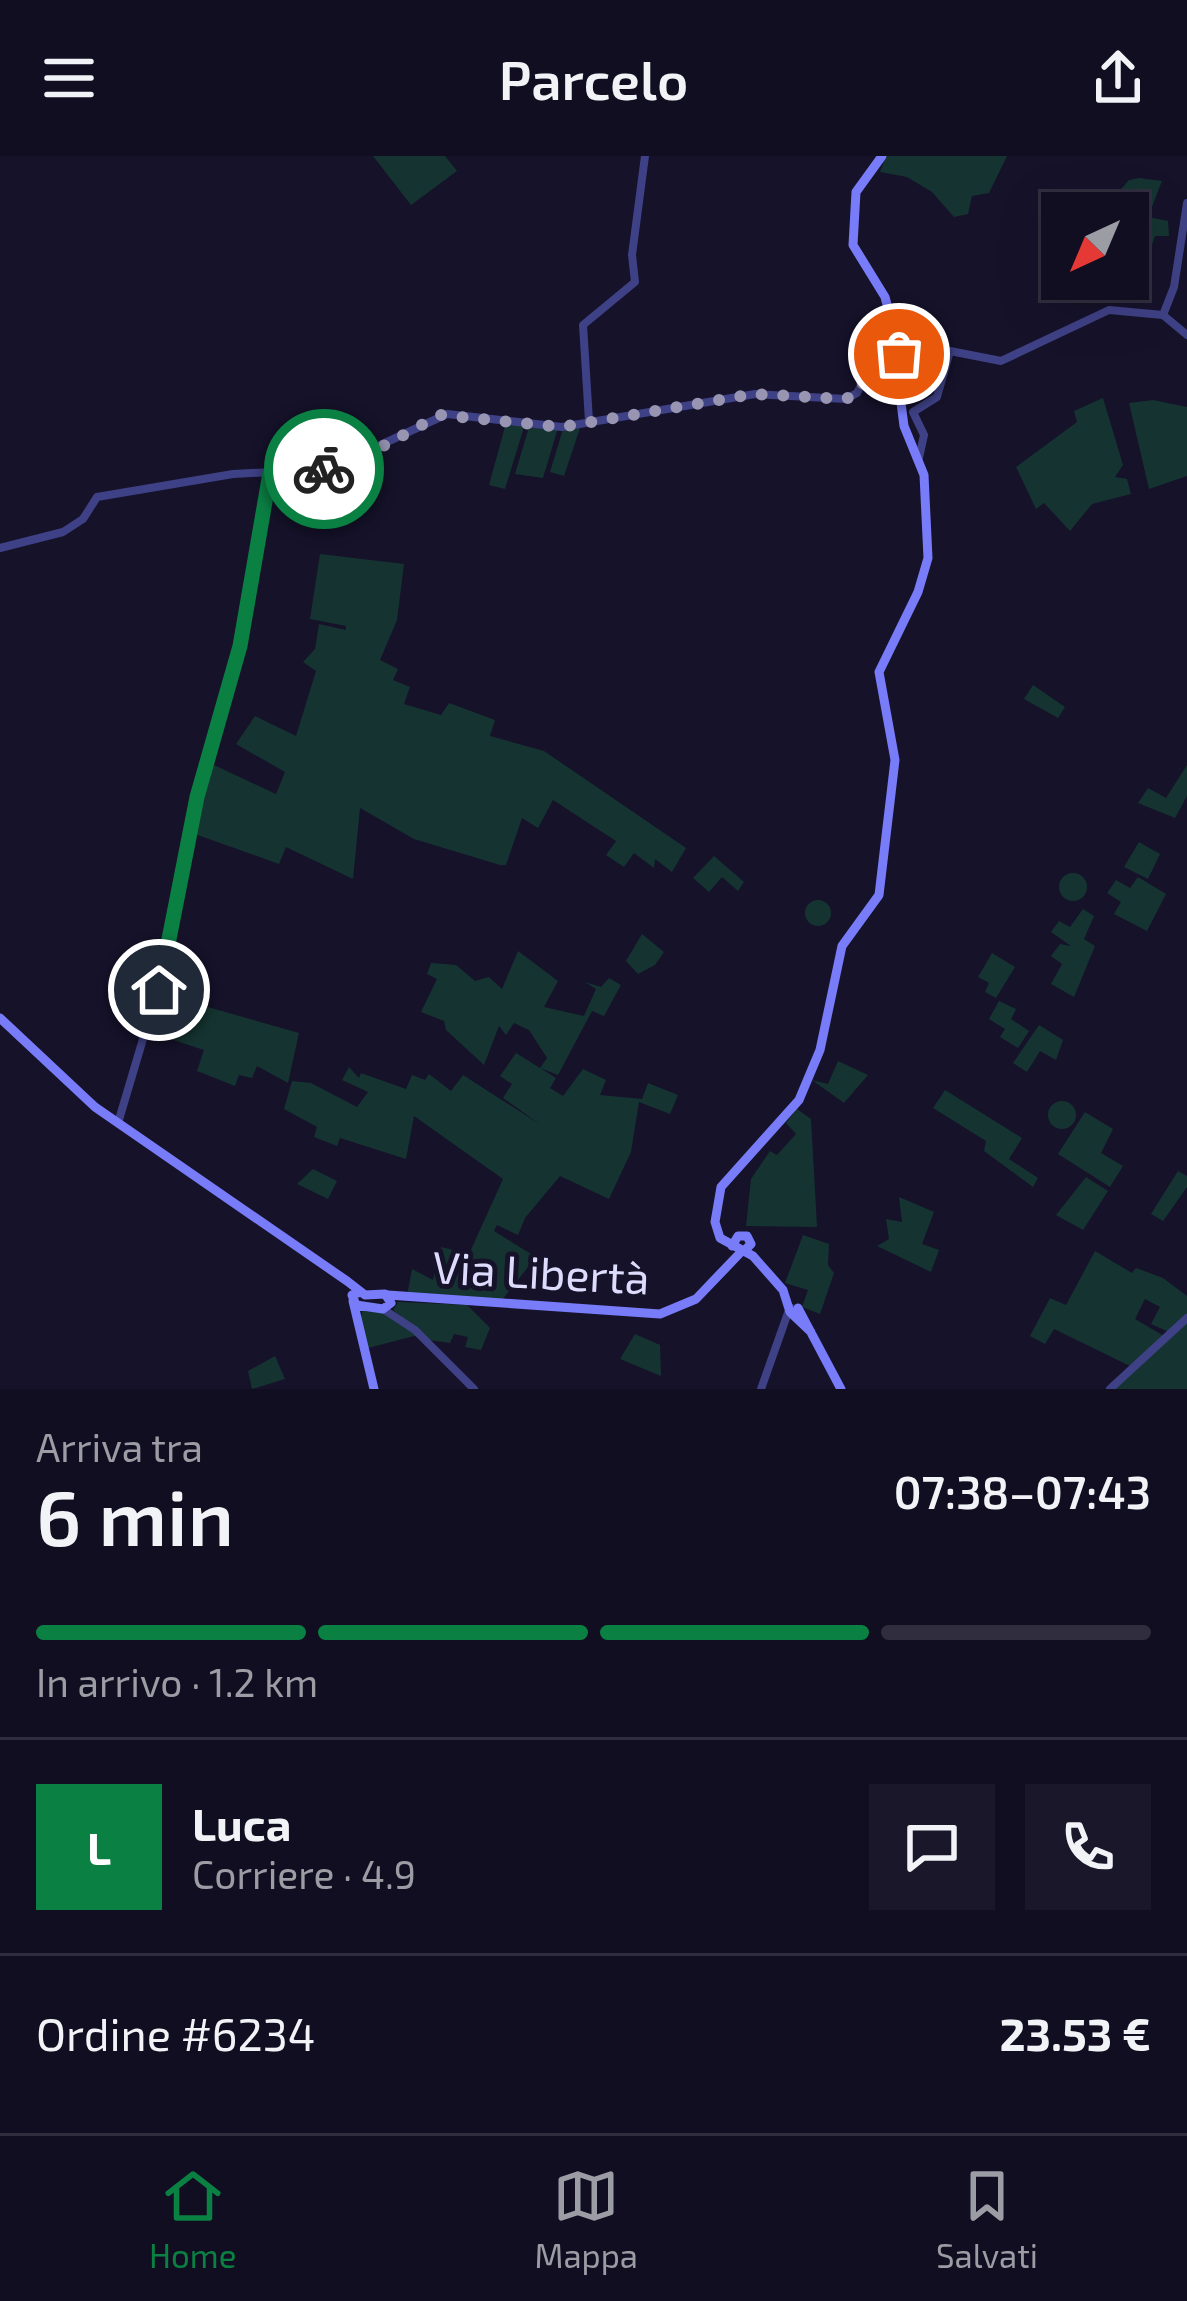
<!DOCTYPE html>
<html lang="it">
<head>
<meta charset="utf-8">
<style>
  :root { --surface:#100e20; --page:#191729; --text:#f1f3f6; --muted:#9c9ca5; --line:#302e3e; --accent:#0b8043 }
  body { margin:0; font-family:"Exo 2",sans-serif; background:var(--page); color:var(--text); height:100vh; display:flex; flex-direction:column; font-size:45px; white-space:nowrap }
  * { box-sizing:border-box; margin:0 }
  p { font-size:39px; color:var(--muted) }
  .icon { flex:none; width:66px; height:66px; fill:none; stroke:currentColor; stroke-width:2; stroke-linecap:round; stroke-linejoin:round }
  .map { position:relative; height:1233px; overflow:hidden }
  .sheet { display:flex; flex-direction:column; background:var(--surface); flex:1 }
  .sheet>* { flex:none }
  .needle { width:78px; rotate:224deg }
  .tools { position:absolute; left:1041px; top:36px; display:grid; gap:24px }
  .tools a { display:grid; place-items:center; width:108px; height:108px; border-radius:0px; background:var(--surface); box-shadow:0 12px 48px #0002,0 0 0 3px var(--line); font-size:60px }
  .pin { position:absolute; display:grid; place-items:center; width:102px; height:102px; color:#fff; margin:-51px; border:6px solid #fff; border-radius:50%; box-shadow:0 3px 12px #0007 }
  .courier { position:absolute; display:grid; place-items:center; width:120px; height:120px; margin:-60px; border:9px solid #0b8043; border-radius:50%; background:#fff; color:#222; box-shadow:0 3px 15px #0007 }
  .summary em { font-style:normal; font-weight:600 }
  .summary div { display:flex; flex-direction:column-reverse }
  .summary { display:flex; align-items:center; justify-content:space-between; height:204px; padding:0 36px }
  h1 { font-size:78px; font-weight:600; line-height:90px }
  .bar { display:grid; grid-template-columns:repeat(4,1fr); gap:18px 12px; align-content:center; height:144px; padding:0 36px }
  .bar i { height:15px; border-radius:9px; background:var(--line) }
  .bar .current { background:var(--accent) }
  .bar p { grid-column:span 4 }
  .line { display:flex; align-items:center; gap:30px; padding:0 36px; border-top:3px solid var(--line) }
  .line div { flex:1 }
  .round { display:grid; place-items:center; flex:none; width:126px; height:126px; border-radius:0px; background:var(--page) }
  header { display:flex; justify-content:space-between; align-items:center; height:156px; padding:0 36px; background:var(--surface); font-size:54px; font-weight:600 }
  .dock { display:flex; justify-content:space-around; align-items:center; height:168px; border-top:3px solid var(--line); background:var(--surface); font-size:33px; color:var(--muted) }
  .dock a { display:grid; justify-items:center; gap:6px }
  .dock .current { color:var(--accent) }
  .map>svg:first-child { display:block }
  .green { fill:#153431 }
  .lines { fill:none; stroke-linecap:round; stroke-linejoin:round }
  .tertiary { stroke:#3f4186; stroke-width:8 }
  .secondary { stroke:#787cf9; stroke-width:9 }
  .done { stroke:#9895b3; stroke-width:12; stroke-dasharray:0 21.6 }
  .route { stroke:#0b8043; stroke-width:15 }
  .labels { text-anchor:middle; stroke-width:10; stroke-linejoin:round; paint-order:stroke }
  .street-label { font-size:45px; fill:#dedcfd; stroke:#15122a }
</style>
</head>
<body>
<header><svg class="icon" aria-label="menu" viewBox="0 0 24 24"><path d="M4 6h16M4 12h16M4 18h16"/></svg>Parcelo<svg class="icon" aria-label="share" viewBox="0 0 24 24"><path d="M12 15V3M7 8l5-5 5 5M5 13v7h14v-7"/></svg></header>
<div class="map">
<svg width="1187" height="1233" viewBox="0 0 1187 1233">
  <rect width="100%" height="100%" fill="#15122a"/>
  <path class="green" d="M 373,0 L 445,0 L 457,15 L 411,49 Z
    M 886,0 L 1007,0 L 989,37 L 972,40 L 968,58 L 954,61 L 932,36 L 907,21 L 880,16 Z
    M 1139,22 L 1162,25 L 1148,61 L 1168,65 L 1169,80 L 1155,80 L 1150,95 L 1141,98 L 1137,123 L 1113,130 L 1109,123 L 1128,123 L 1128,57 L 1100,57 L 1129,24 Z
    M 1103,242 L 1123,309 L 1115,321 L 1127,323 L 1131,338 L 1092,348 L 1070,375 L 1044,347 L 1036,353 L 1016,311 L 1077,266 L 1074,255 Z
    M 1153,244 L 1187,251 L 1187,320 L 1149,333 L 1129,247 Z
    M 506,267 L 525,268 L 505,333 L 489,329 Z
    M 530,268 L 558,272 L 543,322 L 515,318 Z
    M 581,269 L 564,320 L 550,316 L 563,273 Z
    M 320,398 L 404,408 L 397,464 L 380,504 L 398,513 L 393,524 L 410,531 L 404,548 L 441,559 L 449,547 L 495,564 L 490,580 L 544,595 L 686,692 L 672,716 L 655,703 L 654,712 L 634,697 L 624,711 L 606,699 L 616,685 L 553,644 L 538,672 L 522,662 L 506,709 L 500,709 L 414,683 L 360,652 L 353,723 L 286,691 L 279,708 L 192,677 L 212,608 L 276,638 L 285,616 L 236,588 L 255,560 L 296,580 L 316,515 L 303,506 L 315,493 L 319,468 L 346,474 L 346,470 L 310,463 Z
    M 1033,529 L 1065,551 L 1058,562 L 1024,543 Z
    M 1187,609 L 1187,640 L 1175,662 L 1138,647 L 1148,632 L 1166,642 Z
    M 1139,686 L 1160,698 L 1148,723 L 1124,711 Z
    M 714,700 L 744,726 L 738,735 L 722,721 L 709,736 L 693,722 Z
    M1059 731a14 14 0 1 1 28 0a14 14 0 1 1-28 0Z
    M 1138,721 L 1166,738 L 1147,775 L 1114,758 L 1121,746 L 1107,737 L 1116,724 L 1130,732 Z
    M805 757a13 13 0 1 1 26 0a13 13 0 1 1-26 0Z
    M 1083,753 L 1094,760 L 1084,783 L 1095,790 L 1074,841 L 1051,828 L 1062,808 L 1051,800 L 1060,788 L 1071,790 L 1051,776 L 1059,765 L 1070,771 Z
    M 642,778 L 664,796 L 655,809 L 638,818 L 626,805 Z
    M 518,795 L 558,825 L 544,851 L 584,860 L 596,833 L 585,826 L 601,831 L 609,822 L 621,829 L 604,860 L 592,855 L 558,919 L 540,912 L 547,902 L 529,874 L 514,867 L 506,879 L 499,870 L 484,909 L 446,874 L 444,865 L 421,856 L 437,823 L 427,818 L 431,807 L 456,809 L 475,825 L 489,821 L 502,833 Z
    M 992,797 L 1015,811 L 996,842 L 985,836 L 989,827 L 978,821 Z
    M 162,838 L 299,877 L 288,927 L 257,910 L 252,922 L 239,919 L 235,930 L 197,915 L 204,894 L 152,877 Z
    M 999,845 L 1016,853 L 1011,863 L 1029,875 L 1018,892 L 1000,881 L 1005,873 L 989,863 Z
    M 1039,869 L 1063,884 L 1056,904 L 1040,895 L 1027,916 L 1013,907 Z
    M 516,897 L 556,922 L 550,932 L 563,940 L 583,913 L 606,924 L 600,939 L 642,943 L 648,927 L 678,939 L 670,958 L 639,946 L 631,996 L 609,1043 L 560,1020 L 525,1062 L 518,1079 L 497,1069 L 494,1075 L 536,1101 L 502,1144 L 407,1140 L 412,1113 L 433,1124 L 441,1091 L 469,1098 L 503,1023 L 414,960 L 406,1003 L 340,982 L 337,990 L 314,981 L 317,971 L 284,953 L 292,925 L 311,927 L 357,951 L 368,936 L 342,924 L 349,911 L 359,922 L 361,917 L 406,933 L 412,919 L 425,924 L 429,918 L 451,935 L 463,919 L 541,969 L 503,942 L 512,928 L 500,920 Z
    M 838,905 L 868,919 L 844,947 L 812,924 L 828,928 Z
    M 945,934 L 1022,982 L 1009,1003 L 1038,1022 L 1033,1031 L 984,995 L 986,985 L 933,952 Z
    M1048 959a14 14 0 1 1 28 0a14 14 0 1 1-28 0Z
    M 797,953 L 811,963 L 817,1071 L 746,1070 L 751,1023 L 770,995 L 777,999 L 796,978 L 786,967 Z
    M 1085,956 L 1113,973 L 1101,997 L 1123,1010 L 1110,1031 L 1058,998 Z
    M 313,1013 L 337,1025 L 328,1043 L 297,1028 Z
    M 1178,1015 L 1187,1020 L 1187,1031 L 1163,1065 L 1151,1058 Z
    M 1086,1021 L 1108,1035 L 1083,1074 L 1056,1059 Z
    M 899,1041 L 934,1056 L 922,1088 L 939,1094 L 931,1116 L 877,1090 L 889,1083 L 886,1063 L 902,1066 Z
    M 803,1079 L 829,1088 L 828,1109 L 834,1117 L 820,1158 L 802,1151 L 808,1134 L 785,1127 Z
    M 1095,1095 L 1132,1117 L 1136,1112 L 1163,1122 L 1187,1140 L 1187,1159 L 1169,1176 L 1151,1168 L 1160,1151 L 1145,1143 L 1135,1163 L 1164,1180 L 1130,1210 L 1054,1173 L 1045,1188 L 1030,1180 L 1050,1142 L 1066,1149 Z
    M 398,1146 L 467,1149 L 490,1172 L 481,1194 L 465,1191 L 468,1181 L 454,1178 L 450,1187 L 429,1184 L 393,1154 Z
    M 364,1150 L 384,1156 L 418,1179 L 368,1192 L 361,1161 Z
    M 1187,1164 L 1187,1233 L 1112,1233 Z
    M 635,1178 L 660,1189 L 661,1220 L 620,1203 Z
    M 275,1200 L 285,1223 L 252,1233 L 248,1215 Z"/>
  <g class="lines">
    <path class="tertiary" d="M 1163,159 L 1174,131 L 1187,47
      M 1163,159 L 1187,179
      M 901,198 L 950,195 L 1001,205 L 1109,154 L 1163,159
      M 589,265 L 583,169 L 635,126 L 632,99 L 645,0
      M 919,302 L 924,279 L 913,256 L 937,241 L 950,195
      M 0,392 L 63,376 L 83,363 L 97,341 L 233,318 L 329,313 L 447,258 L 562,271 L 755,238 L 846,243 L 857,237 L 875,204 L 897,198
      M 118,967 L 165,809 L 197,641 L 240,491 L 270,317
      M 383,1153 L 415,1174 L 474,1233
      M 761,1233 L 790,1151
      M 1110,1233 L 1187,1162"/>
    <path class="secondary" d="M 882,0 L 856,36 L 853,89 L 885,141 L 900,198
      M 0,862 L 95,951 L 347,1125 L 365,1139 L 385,1138 L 391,1147 L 383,1153 L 356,1149 L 352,1139 L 361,1136
      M 732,1090 L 738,1080 L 747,1080 L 751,1088 L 744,1095
      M 388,1139 L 660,1158 L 696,1143 L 741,1096
      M 353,1145 L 374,1233
      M 798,1152 L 841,1233
      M 811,1176 L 790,1156 L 783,1134 L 753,1100 L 720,1082 L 715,1066 L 721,1031 L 799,944 L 820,894 L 842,790 L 879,739 L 895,604 L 879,516 L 918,436 L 928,402 L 924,319 L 904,270 L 895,201"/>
  </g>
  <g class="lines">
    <path class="done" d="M 324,313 L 365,300 L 440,259 L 562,271 L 754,238 L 846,243 L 857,237 L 878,202 L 899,198"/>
    <path class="route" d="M 159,834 L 197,641 L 240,490 L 270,317 L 324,313"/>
  </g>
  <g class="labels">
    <g class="street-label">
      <text transform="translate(541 1117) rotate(3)" y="16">Via Libertà</text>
    </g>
  </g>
</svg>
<div class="tools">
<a><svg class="needle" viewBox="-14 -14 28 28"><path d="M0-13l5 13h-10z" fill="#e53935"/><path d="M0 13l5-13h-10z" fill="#9c9ca5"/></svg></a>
</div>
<div class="pin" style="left:899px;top:198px;background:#ea580c"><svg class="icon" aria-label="bag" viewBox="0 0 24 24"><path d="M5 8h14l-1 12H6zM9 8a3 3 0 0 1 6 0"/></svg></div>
<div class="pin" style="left:159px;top:834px;background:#1f2937"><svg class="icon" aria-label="home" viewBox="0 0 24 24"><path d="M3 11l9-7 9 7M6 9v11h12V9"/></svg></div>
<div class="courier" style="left:324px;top:313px"><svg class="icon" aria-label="bike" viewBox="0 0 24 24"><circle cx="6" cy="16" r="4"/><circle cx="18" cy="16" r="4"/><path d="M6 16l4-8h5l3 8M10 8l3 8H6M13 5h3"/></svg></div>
</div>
<section class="sheet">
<div class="summary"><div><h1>6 min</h1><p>Arriva tra</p></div><em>07:38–07:43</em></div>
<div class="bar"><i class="current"></i><i class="current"></i><i class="current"></i><i></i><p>In arrivo · 1.2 km</p></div>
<div class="line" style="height:216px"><b class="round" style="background:var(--accent);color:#fff">L</b><div><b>Luca</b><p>Corriere · 4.9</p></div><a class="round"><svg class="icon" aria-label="chat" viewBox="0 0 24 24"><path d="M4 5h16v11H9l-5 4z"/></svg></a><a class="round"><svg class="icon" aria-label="phone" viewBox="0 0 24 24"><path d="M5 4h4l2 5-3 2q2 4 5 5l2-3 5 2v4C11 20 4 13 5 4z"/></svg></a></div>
<div class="line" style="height:156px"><div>Ordine #6234</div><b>23.53 €</b></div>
</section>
<nav class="dock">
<a class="current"><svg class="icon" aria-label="home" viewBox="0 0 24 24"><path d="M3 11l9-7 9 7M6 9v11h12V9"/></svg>Home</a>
<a><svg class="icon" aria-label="map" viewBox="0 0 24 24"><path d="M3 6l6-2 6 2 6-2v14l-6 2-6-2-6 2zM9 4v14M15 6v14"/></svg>Mappa</a>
<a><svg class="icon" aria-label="saved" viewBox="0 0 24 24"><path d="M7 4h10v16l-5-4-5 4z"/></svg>Salvati</a>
</nav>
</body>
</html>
